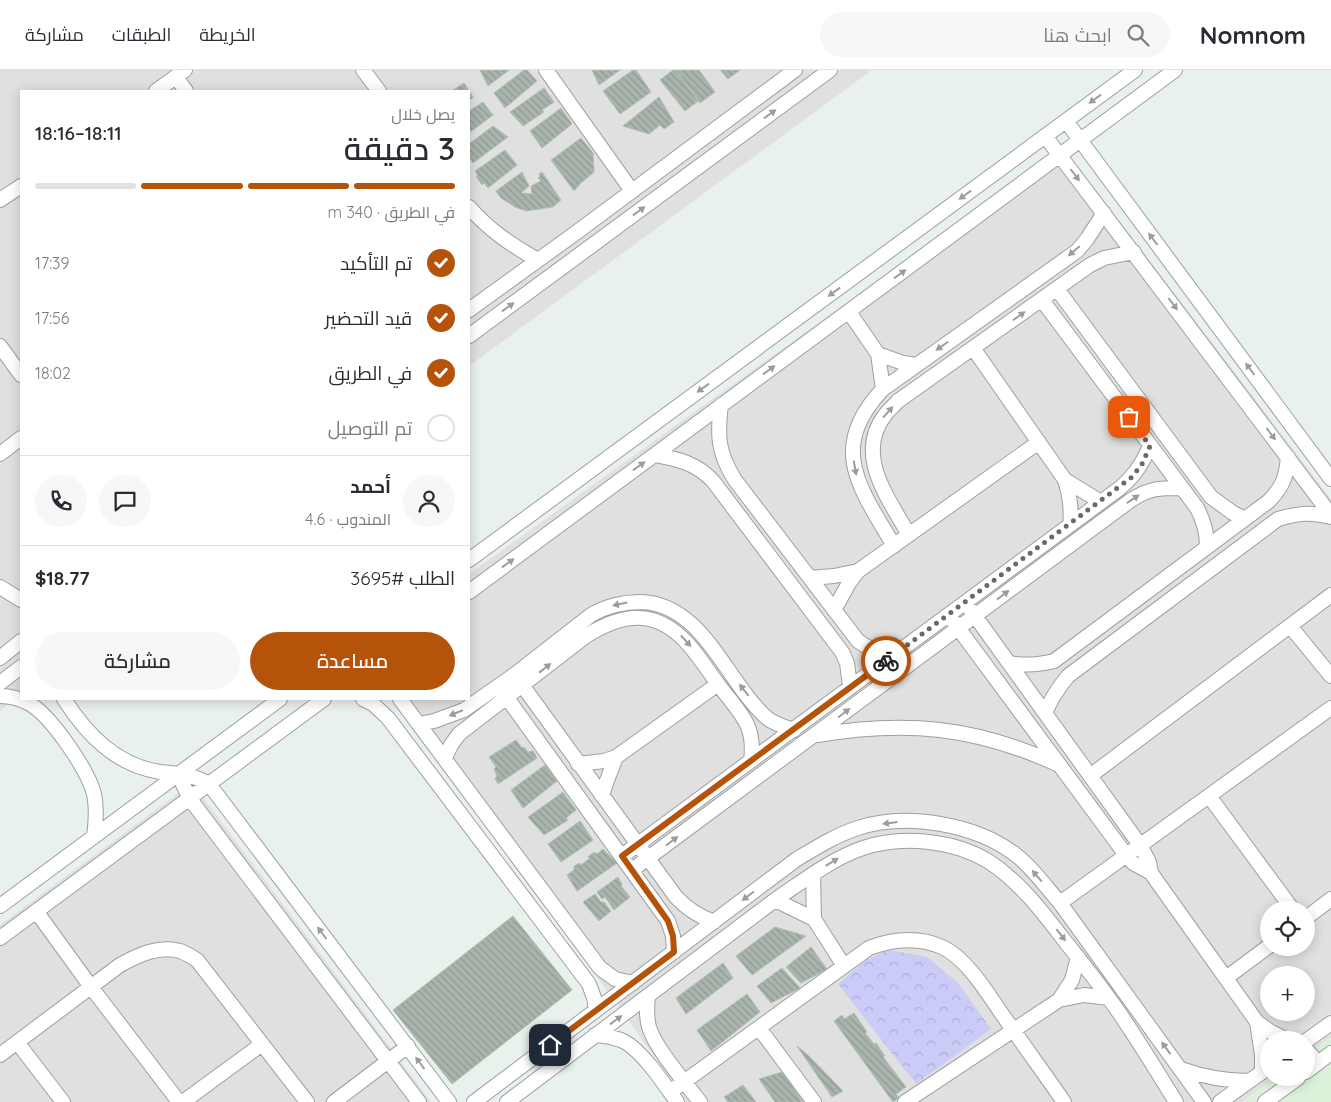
<!DOCTYPE html>
<html lang="ar">
<head>
<meta charset="utf-8">
<style>
  :root { --surface:#fff; --page:#f7f7f7; --text:#2b2b33; --muted:#7c7c81; --line:#e1e1e2; --accent:#b45309 }
  body { margin:0; font-family:Quicksand,Cairo,sans-serif; background:var(--page); color:var(--text); direction:rtl; height:100vh; display:flex; flex-direction:column; font-size:19px; white-space:nowrap }
  * { box-sizing:border-box; margin:0 }
  p { font-size:16px; color:var(--muted) }
  .icon { flex:none; width:28px; height:28px; fill:none; stroke:currentColor; stroke-width:2; stroke-linecap:round; stroke-linejoin:round }
  .map { position:relative; flex:1; overflow:hidden; direction:ltr }
  .details { position:absolute; left:20px; top:20px; width:450px; height:610px; display:flex; flex-direction:column; background:var(--surface); border-radius:0px; box-shadow:0 2px 12px #0003; direction:rtl }
  .details>* { flex:none }
  .fabs { position:absolute; left:1260px; top:831px; display:grid; gap:10px }
  .fabs a { display:grid; place-items:center; width:55px; height:55px; border-radius:50%; background:var(--surface); box-shadow:0 2px 12px #0003; font-size:25px }
  .pin { position:absolute; display:grid; place-items:center; width:42px; height:42px; color:#fff; margin:-21px; border-radius:10px; box-shadow:0 2px 8px #0006 }
  .courier { position:absolute; display:grid; place-items:center; width:50px; height:50px; margin:-25px; border:4px solid #b45309; border-radius:50%; background:#fff; color:#222; box-shadow:0 1px 6px #0007 }
  .overview em { font-style:normal; font-weight:600 }
  .overview div { display:flex; flex-direction:column-reverse }
  .overview { display:flex; align-items:center; justify-content:space-between; height:85px; padding:0 15px }
  h1 { font-size:32px; font-weight:600; line-height:38px }
  .bar { display:grid; grid-template-columns:repeat(4,1fr); gap:8px 5px; align-content:center; height:60px; padding:0 15px }
  .bar i { height:6px; border-radius:4px; background:var(--line) }
  .bar .current { background:var(--accent) }
  .bar p { grid-column:span 4 }
  .line { display:flex; align-items:center; gap:12px; padding:0 15px; border-top:1px solid var(--line) }
  .line div { flex:1 }
  .round { display:grid; place-items:center; flex:none; width:52px; height:52px; border-radius:26px; background:var(--page) }
  ol { padding:0 15px; list-style:none }
  li { display:flex; align-items:center; gap:15px; height:55px }
  li p { margin-inline-start:auto }
  li .icon { padding:5px; border-radius:50%; background:var(--accent); color:#fff; stroke-width:4 }
  li:last-child { color:var(--muted) }
  li i { width:28px; height:28px; border:2px solid var(--line); border-radius:50% }
  .button { display:flex; gap:10px; margin-top:auto; padding:10px 15px }
  .button a { flex:1; height:58px; border-radius:30px; background:var(--accent); color:#fff; font-size:20px; font-weight:600; line-height:58px; text-align:center }
  .button a+a { background:var(--page); color:var(--text) }
  header { display:flex; align-items:center; gap:30px; box-sizing:border-box; height:70px; padding:0 25px; background:var(--surface); border-bottom:1px solid var(--line) }
  header strong { font-size:24px }
  nav { display:flex; gap:28px; margin-inline-start:auto; font-size:18px }
  .search { width:350px; height:45px; background:var(--page); display:flex; align-items:center; gap:12px; box-sizing:border-box; padding:0 18px; border-radius:28px; color:var(--muted); font-size:19px }
  .map>svg:first-child { display:block }
  .residential { fill:#dfe0df; fill-rule:evenodd }
  .commercial { fill:#dbf1da }
  .park { fill:url(#park-crowns) }
  .building { fill:url(#building-back-hatch); stroke:#acc2b3 }
  .lines { fill:none; stroke-linecap:round; stroke-linejoin:round }
  .minor-casing { stroke:#9f9f9f; stroke-width:16 }
  .minor { stroke:#fff; stroke-width:14 }
  .oneway { fill:#9c9c9c }
  .done { stroke:#686a69; stroke-width:5; stroke-dasharray:0 9 }
  .route { stroke:#b45309; stroke-width:6 }
</style>
</head>
<body>
<header>
<strong>Nomnom</strong>
<div class="search"><svg class="icon" aria-label="search" viewBox="0 0 24 24"><circle cx="10" cy="10" r="6"/><path d="M15 15l6 6"/></svg>ابحث هنا</div>
<nav><a>الخريطة</a><a>الطبقات</a><a>مشاركة</a></nav>
</header>
<div class="map">
<svg width="1331" height="1032" viewBox="0 0 1331 1032">
  <defs>
    <pattern id="park-crowns" width="20" height="18" patternUnits="userSpaceOnUse" patternTransform="scale(1.25)"><rect width="20" height="18" fill="#caccf7"/><path d="M2 6a3 3 0 1 1 6 0M12 15a3 3 0 1 1 6 0" fill="none" stroke="#adafd3"/></pattern>
    <pattern id="building-back-hatch" width="6" height="6" patternUnits="userSpaceOnUse" patternTransform="scale(1.25)"><rect width="6" height="6" fill="#a8b4ac"/><path d="M-1 5l2 2M0 0l6 6M5-1l2 2" fill="none" stroke="#909a94"/></pattern>
  </defs>
  <rect width="100%" height="100%" fill="#e9f1ed"/>
  <path class="residential" d="M 0,0 L 872,0 L 469,296 L 469,21 L 21,21 L 21,625 L 0,641 Z
    M 1063,77 L 1331,429 L 1331,967 L 1306,985 L 1306,970 L 1269,970 L 1269,1008 L 1275,1008 L 1241,1032 L 686,1032 L 617,934 L 390,629 L 469,629 L 469,504 ZM 1269,840 L 1306,840 L 1306,878 L 1269,878 ZM 1269,905 L 1306,905 L 1306,942 L 1269,942 Z
    M 192,713 L 431,1032 L 0,1032 L 0,855 Z"/>
  <path class="commercial" d="M 1331,967 L 1331,1032 L 1241,1032 L 1275,1008 L 1306,1008 L 1306,985 Z"/>
  <path class="park" d="M 889,880 L 927,887 L 958,913 L 991,959 L 916,1014 L 838,914 L 866,890 Z"/>
  <path class="building" d="M 480,0 L 509,0 L 488,16 Z
    M 524,0 L 527,0 L 537,11 L 505,38 L 494,23 Z
    M 592,0 L 620,0 L 599,15 Z
    M 633,0 L 636,0 L 651,22 L 620,44 L 603,21 Z
    M 673,0 L 676,0 L 698,31 L 685,41 L 660,10 Z
    M 676,0 L 699,0 L 715,22 L 700,33 Z
    M 720,0 L 740,0 L 728,9 Z
    M 464,13 L 473,27 L 469,31 L 469,21 L 452,21 Z
    M 544,18 L 554,32 L 542,40 L 544,42 L 523,56 L 510,42 Z
    M 659,27 L 674,52 L 664,59 L 660,55 L 649,64 L 623,56 Z
    M 483,32 L 493,45 L 469,63 L 469,41 Z
    M 561,38 L 572,54 L 542,78 L 530,61 Z
    M 493,56 L 508,67 L 473,93 L 469,87 L 469,74 Z
    M 581,68 L 593,83 L 594,102 L 581,113 L 574,121 L 551,90 Z
    M 505,80 L 517,95 L 488,118 L 484,113 L 482,115 L 476,106 L 478,105 L 475,101 Z
    M 522,102 L 529,116 L 521,123 L 532,124 L 531,116 L 541,111 L 538,108 L 540,106 L 539,104 L 542,102 L 561,130 L 553,137 L 526,141 L 515,137 L 501,128 L 496,121 Z
    M 516,670 L 522,678 L 524,677 L 528,682 L 533,681 L 537,688 L 498,714 L 495,708 L 497,706 L 494,699 L 496,697 L 489,687 Z
    M 545,695 L 557,711 L 523,738 L 511,720 Z
    M 563,722 L 576,740 L 566,748 L 568,750 L 544,765 L 528,747 Z
    M 580,751 L 593,770 L 561,792 L 548,774 Z
    M 603,779 L 617,793 L 577,821 L 567,805 L 574,800 L 574,796 L 580,793 L 581,795 L 590,788 L 588,787 L 594,782 L 597,784 Z
    M 618,807 L 622,814 L 621,816 L 630,827 L 614,840 L 605,827 L 602,829 L 597,822 Z
    M 595,824 L 601,832 L 604,832 L 611,841 L 599,851 L 583,832 Z
    M 513,846 L 572,920 L 452,1014 L 393,940 Z
    M 775,857 L 806,866 L 752,905 L 736,886 Z
    M 811,877 L 827,899 L 801,913 L 786,897 Z
    M 723,893 L 733,908 L 686,944 L 676,928 Z
    M 782,898 L 800,918 L 771,933 L 757,916 Z
    M 747,924 L 760,942 L 711,981 L 697,960 Z
    M 854,943 L 867,962 L 865,963 L 874,974 L 876,973 L 885,986 L 883,987 L 906,1017 L 896,1024 L 899,1028 L 893,1032 L 834,951 L 842,945 L 844,949 Z
    M 797,976 L 809,986 L 843,1021 L 832,1027 Z
    M 782,1002 L 803,1032 L 775,1032 L 759,1009 Z
    M 743,1015 L 756,1032 L 728,1032 L 724,1027 Z"/>
  <g class="lines">
    <defs>
      <path id="minor" d="M 363,0 L 379,21
        M 546,0 L 632,121
        M 176,7 L 186,21
        M 156,21 L 185,0
        M 1066,51 L 1331,409
        M 1045,66 L 1331,445
        M 0,130 L 21,116
        M 469,137 C 489,160 511,175 538,190
        M 1057,219 L 1211,427 L 1233,443 L 1245,449
        M 1042,230 L 1197,438 C 1204,451 1207,462 1207,477
        M 469,240 L 577,162 L 795,0
        M 849,242 L 878,284 L 883,319
        M 469,266 L 830,0
        M 0,276 L 21,305
        M 973,278 L 1065,410 C 1070,426 1072,439 1070,455
        M 878,284 L 903,293 L 916,295
        M 721,335 C 717,366 718,383 735,410 L 858,571 C 869,579 879,584 892,586
        M 0,384 L 21,368
        M 655,385 C 678,389 696,393 713,411 L 842,582 L 847,593 L 850,616
        M 1065,410 L 1101,432
        M 909,465 C 889,429 854,385 885,345 C 888,340 894,336 898,331 L 1090,195 L 1104,188 L 1134,182
        M 894,476 C 860,418 827,378 883,319 L 1077,181 L 1087,169 L 1104,143
        M 469,490 L 1135,0
        M 810,508 L 834,506 L 858,501
        M 0,517 L 21,530
        M 469,522 L 1175,0
        M 970,539 L 1140,775 L 1149,792 L 1151,803 L 1257,952 L 1271,962 L 1287,970
        M 834,540 L 849,513 L 858,501 L 1039,372
        M 953,551 L 1126,785 L 1133,793 L 1151,803
        M 1290,556 L 1331,606
        M 0,588 L 21,571
        M 1009,593 C 1025,596 1038,595 1054,591 L 1269,431 C 1283,416 1286,408 1288,387
        M 517,608 L 676,827 C 687,839 698,846 714,852
        M 0,613 L 21,597
        M 502,621 L 668,851 L 673,866 L 674,882
        M 0,626 C 10,626 21,629 30,634 C 51,646 88,700 94,724 C 97,738 96,752 94,766
        M 64,629 C 87,665 116,695 160,702 C 178,704 193,704 209,714 L 449,1032
        M 363,629 L 373,634 L 388,648 L 589,914 L 594,928 L 596,940
        M 400,629 L 600,898 L 615,909 L 633,913
        M 1045,643 C 1051,629 1058,618 1068,606 L 1278,449 C 1299,443 1310,442 1331,447
        M 419,654 L 434,651 L 464,640 L 514,605 L 591,545 C 606,536 624,532 642,532 C 704,535 726,612 767,648 C 774,654 785,657 794,660
        M 818,665 C 906,650 975,657 1057,694
        M 445,688 L 451,675 L 459,664 L 586,566 C 623,543 656,538 688,574 C 699,586 708,601 718,614 C 739,643 756,653 751,691
        M 578,694 L 604,691 L 616,687 L 718,614
        M 178,704 L 190,729 L 419,1032
        M 1090,706 L 1331,525
        M 602,726 L 606,713 L 616,687
        M 1209,726 L 1293,840
        M 622,786 L 1120,418 C 1135,405 1142,394 1150,376
        M 632,800 L 1131,430 C 1150,418 1159,418 1181,418
        M 813,804 L 814,849
        M 775,830 L 814,849 L 844,896
        M 1060,833 L 1331,638
        M 0,836 L 280,629
        M 36,841 L 91,917 L 179,1032
        M 1306,848 L 1331,829
        M 0,868 L 324,629
        M 1226,908 L 1269,876
        M 648,926 C 647,936 646,946 649,957 C 655,978 686,1013 700,1032
        M 1059,930 L 1084,925 L 1109,928
        M 1257,952 L 1262,985 L 1262,1002
        M 759,958 L 814,1032
        M 595,965 C 605,966 616,967 625,972 C 643,982 665,1015 677,1032
        M 1306,971 L 1331,953
        M 17,972 L 63,1032
        M 1306,979 L 1318,993
        M 0,985 L 120,895 C 138,885 159,875 180,881 C 186,883 192,887 197,890 L 307,1032
        M 1181,999 C 1204,1007 1225,1011 1249,1011
        M 1306,1002 L 1331,983
        M 670,1022 L 869,878 C 893,869 917,866 942,877 C 970,890 991,930 1009,954 C 1027,980 1046,1006 1064,1032
        M 183,1032 L 262,974
        M 334,1032 L 408,976
        M 474,1032 L 797,789 C 817,777 836,765 858,758 C 906,742 976,754 1016,785 C 1033,798 1046,817 1060,833 L 1204,1032
        M 507,1032 L 775,830 C 803,811 831,789 863,778 C 902,765 953,770 988,791 C 1019,811 1042,841 1064,870 C 1079,889 1094,907 1108,927 C 1133,961 1154,997 1176,1032
        M 905,1032 L 1059,930 L 1072,910 L 1078,887
        M 1220,1032 L 1269,997
        M 1265,1032 L 1298,1008"/>
    </defs>
    <use href="#minor" class="minor-casing"/>
    <use href="#minor" class="minor"/>
  </g>
  <defs><path id="oneway-solid" d="M-6-.8H1V-3.2L6.5 0L1 3.2V.8H-6Z" transform="scale(1.25)"/></defs>
  <g class="oneway">
    <use href="#oneway-solid" transform="translate(1095 29) rotate(144)"/>
    <use href="#oneway-solid" transform="translate(770 44) rotate(-36)"/>
    <use href="#oneway-solid" transform="translate(1075 105) rotate(53)"/>
    <use href="#oneway-solid" transform="translate(965 125) rotate(144)"/>
    <use href="#oneway-solid" transform="translate(639 141) rotate(-36)"/>
    <use href="#oneway-solid" transform="translate(1153 169) rotate(-127)"/>
    <use href="#oneway-solid" transform="translate(1074 181) rotate(140)"/>
    <use href="#oneway-solid" transform="translate(900 204) rotate(-36)"/>
    <use href="#oneway-solid" transform="translate(834 222) rotate(144)"/>
    <use href="#oneway-solid" transform="translate(1173 234) rotate(53)"/>
    <use href="#oneway-solid" transform="translate(508 237) rotate(-36)"/>
    <use href="#oneway-solid" transform="translate(1019 246) rotate(-35)"/>
    <use href="#oneway-solid" transform="translate(942 276) rotate(145)"/>
    <use href="#oneway-solid" transform="translate(1250 299) rotate(-127)"/>
    <use href="#oneway-solid" transform="translate(769 300) rotate(-36)"/>
    <use href="#oneway-solid" transform="translate(703 318) rotate(144)"/>
    <use href="#oneway-solid" transform="translate(888 342) rotate(-48)"/>
    <use href="#oneway-solid" transform="translate(1271 364) rotate(53)"/>
    <use href="#oneway-solid" transform="translate(639 396) rotate(-36)"/>
    <use href="#oneway-solid" transform="translate(855 398) rotate(80)"/>
    <use href="#oneway-solid" transform="translate(1133 429) rotate(-34)"/>
    <use href="#oneway-solid" transform="translate(508 493) rotate(-36)"/>
    <use href="#oneway-solid" transform="translate(1003 525) rotate(-37)"/>
    <use href="#oneway-solid" transform="translate(620 534) rotate(168)"/>
    <use href="#oneway-solid" transform="translate(686 571) rotate(47)"/>
    <use href="#oneway-solid" transform="translate(545 598) rotate(-38)"/>
    <use href="#oneway-solid" transform="translate(744 620) rotate(-128)"/>
    <use href="#oneway-solid" transform="translate(456 643) rotate(157)"/>
    <use href="#oneway-solid" transform="translate(844 643) rotate(-37)"/>
    <use href="#oneway-solid" transform="translate(890 753) rotate(173)"/>
    <use href="#oneway-solid" transform="translate(672 771) rotate(-37)"/>
    <use href="#oneway-solid" transform="translate(832 792) rotate(-31)"/>
    <use href="#oneway-solid" transform="translate(1037 806) rotate(-131)"/>
    <use href="#oneway-solid" transform="translate(748 826) rotate(143)"/>
    <use href="#oneway-solid" transform="translate(322 863) rotate(-127)"/>
    <use href="#oneway-solid" transform="translate(1061 865) rotate(52)"/>
    <use href="#oneway-solid" transform="translate(616 950) rotate(-36)"/>
    <use href="#oneway-solid" transform="translate(1166 978) rotate(-126)"/>
    <use href="#oneway-solid" transform="translate(420 993) rotate(-126)"/>
  </g>
  <g class="lines">
    <path class="done" d="M 886,591 L 1132,407 L 1142,394 L 1150,376 L 1129,347"/>
    <path class="route" d="M 550,975 L 674,882 L 673,866 L 668,851 L 622,786 L 886,591"/>
  </g>
</svg>
<div class="fabs">
<a><svg class="icon" aria-label="locate" viewBox="0 0 24 24"><circle cx="12" cy="12" r="6"/><path d="M12 2v4M12 18v4M2 12h4M18 12h4"/></svg></a>
<a>+</a>
<a>−</a>
</div>
<div class="pin" style="left:1129px;top:347px;background:#ea580c"><svg class="icon" aria-label="bag" viewBox="0 0 24 24"><path d="M5 8h14l-1 12H6zM9 8a3 3 0 0 1 6 0"/></svg></div>
<div class="pin" style="left:550px;top:975px;background:#1f2937"><svg class="icon" aria-label="home" viewBox="0 0 24 24"><path d="M3 11l9-7 9 7M6 9v11h12V9"/></svg></div>
<div class="courier" style="left:886px;top:591px"><svg class="icon" aria-label="bike" viewBox="0 0 24 24"><circle cx="6" cy="16" r="4"/><circle cx="18" cy="16" r="4"/><path d="M6 16l4-8h5l3 8M10 8l3 8H6M13 5h3"/></svg></div>
<section class="details">
<div class="overview"><div><h1>3 دقيقة</h1><p>يصل خلال</p></div><em>18:11–18:16</em></div>
<div class="bar"><i class="current"></i><i class="current"></i><i class="current"></i><i></i><p>في الطريق · 340 m</p></div>
<ol>
<li><svg class="icon" aria-label="check" viewBox="0 0 24 24"><path d="M5 12l5 5 9-10"/></svg>تم التأكيد<p>17:39</p></li>
<li><svg class="icon" aria-label="check" viewBox="0 0 24 24"><path d="M5 12l5 5 9-10"/></svg>قيد التحضير<p>17:56</p></li>
<li><svg class="icon" aria-label="check" viewBox="0 0 24 24"><path d="M5 12l5 5 9-10"/></svg>في الطريق<p>18:02</p></li>
<li><i></i>تم التوصيل</li>
</ol>
<div class="line" style="height:90px"><a class="round"><svg class="icon" aria-label="person" viewBox="0 0 24 24"><circle cx="12" cy="8" r="4"/><path d="M4 21q1-7 8-7t8 7"/></svg></a><div><b>أحمد</b><p>المندوب · 4.6</p></div><a class="round"><svg class="icon" aria-label="chat" viewBox="0 0 24 24"><path d="M4 5h16v11H9l-5 4z"/></svg></a><a class="round"><svg class="icon" aria-label="phone" viewBox="0 0 24 24"><path d="M5 4h4l2 5-3 2q2 4 5 5l2-3 5 2v4C11 20 4 13 5 4z"/></svg></a></div>
<div class="line" style="height:65px"><div>الطلب #3695</div><b>$18.77</b></div>
<div class="button"><a>مساعدة</a><a>مشاركة</a></div>
</section>
</div>
</body>
</html>
